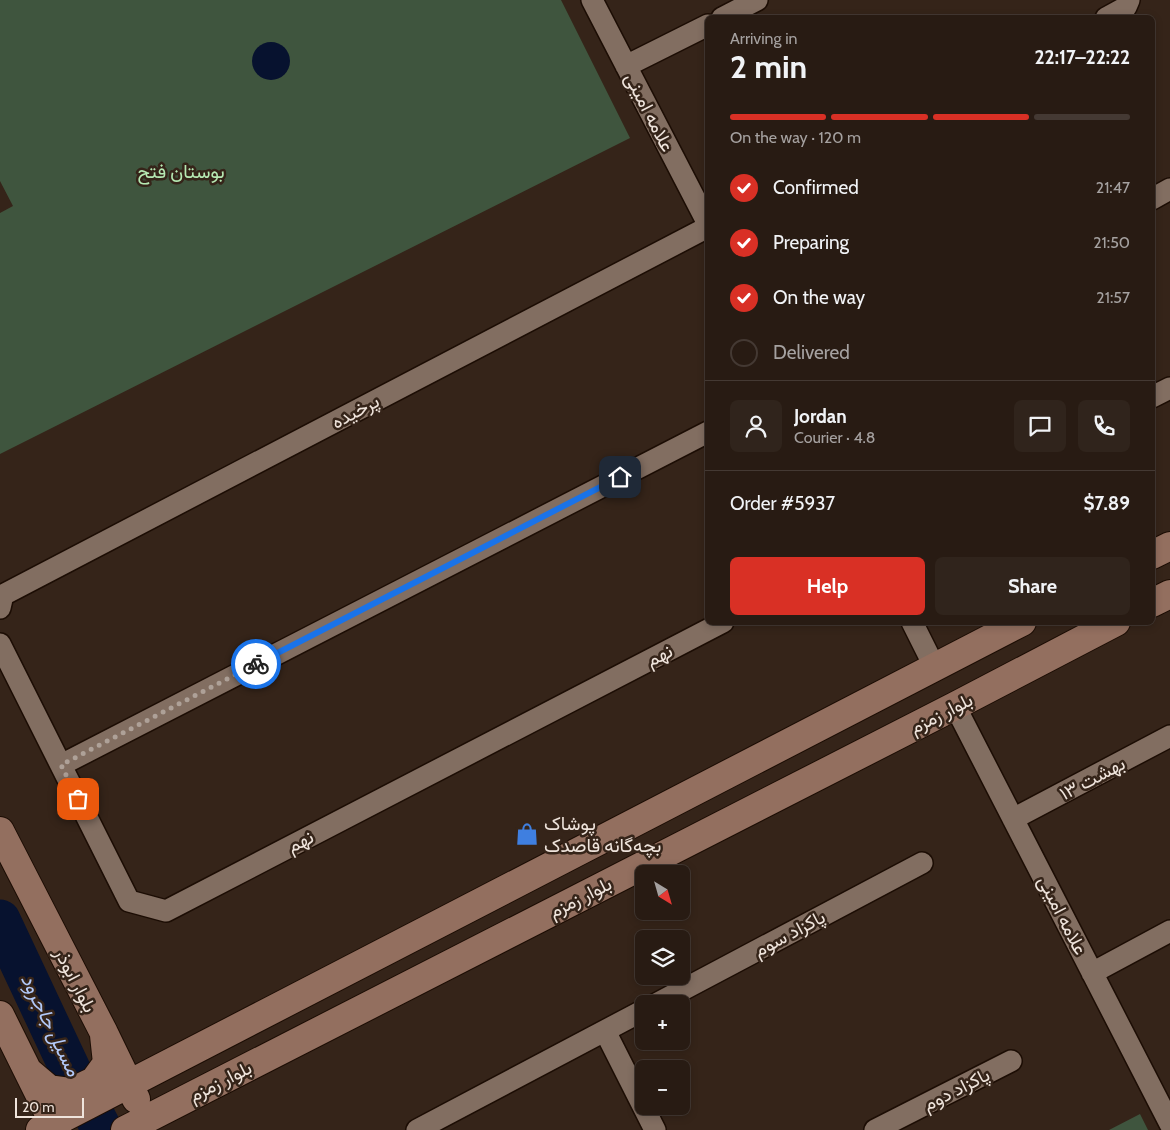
<!DOCTYPE html>
<html lang="en">
<head>
<meta charset="utf-8">
<style>
  :root { --surface:#281b13; --page:#30241c; --text:#f1f3f6; --muted:#a5a1a0; --line:#443933; --accent:#d93025 }
  body { margin:0; font-family:Cabin,Vazirmatn,sans-serif; background:var(--page); color:var(--text); height:100vh; display:flex; flex-direction:column; font-size:19px; white-space:nowrap }
  * { box-sizing:border-box; margin:0 }
  p { font-size:16px; color:var(--muted) }
  .icon { flex:none; width:28px; height:28px; fill:none; stroke:currentColor; stroke-width:2; stroke-linecap:round; stroke-linejoin:round }
  .map { position:relative; flex:1; overflow:hidden }
  .sheet { position:absolute; left:705px; top:15px; width:450px; height:610px; display:flex; flex-direction:column; background:var(--surface); border-radius:8px; box-shadow:0 2px 8px #0003,0 0 0 1px var(--line) }
  .sheet>* { flex:none }
  .needle { width:32px; rotate:143deg }
  .controls { position:absolute; left:635px; top:865px; display:grid; gap:10px }
  .controls a { display:grid; place-items:center; width:55px; height:55px; border-radius:8px; background:var(--surface); box-shadow:0 2px 8px #0003,0 0 0 1px var(--line); font-size:25px }
  .scale { position:absolute; left:15px; bottom:12px; width:69px; box-sizing:border-box; padding-left:5px; border:2px solid #efe4dc; border-top:0; font-size:14px; line-height:18px; white-space:nowrap; color:#efe4dc; -webkit-text-stroke:4px #352419; paint-order:stroke }
  .pin { position:absolute; display:grid; place-items:center; width:42px; height:42px; color:#fff; margin:-21px; border-radius:10px; box-shadow:0 2px 8px #0006 }
  .courier { position:absolute; display:grid; place-items:center; width:50px; height:50px; margin:-25px; border:4px solid #1a73e8; border-radius:50%; background:#fff; color:#222; box-shadow:0 1px 6px #0007 }
  .headline em { font-style:normal; font-weight:700 }
  .headline div { display:flex; flex-direction:column-reverse }
  .headline { display:flex; align-items:center; justify-content:space-between; height:85px; padding:0 25px }
  h1 { font-size:32px; font-weight:700; line-height:38px }
  .bar { display:grid; grid-template-columns:repeat(4,1fr); gap:8px 5px; align-content:center; height:60px; padding:0 25px }
  .bar i { height:6px; border-radius:4px; background:var(--line) }
  .bar .selected { background:var(--accent) }
  .bar p { grid-column:span 4 }
  .line { display:flex; align-items:center; gap:12px; padding:0 25px; border-top:1px solid var(--line) }
  .line div { flex:1 }
  .round { display:grid; place-items:center; flex:none; width:52px; height:52px; border-radius:8px; background:var(--page) }
  ol { padding:0 25px; list-style:none }
  li { display:flex; align-items:center; gap:15px; height:55px }
  li p { margin-inline-start:auto }
  li .icon { padding:5px; border-radius:50%; background:var(--accent); color:#fff; stroke-width:4 }
  li:last-child { color:var(--muted) }
  li i { width:28px; height:28px; border:2px solid var(--line); border-radius:50% }
  .action { display:flex; gap:10px; margin-top:auto; padding:10px 25px }
  .action a { flex:1; height:58px; border-radius:8px; background:var(--accent); color:#fff; font-size:20px; font-weight:700; line-height:58px; text-align:center }
  .action a+a { background:var(--page); color:var(--text) }
  .map>svg:first-child { display:block }
  .green { fill:#3f553e }
  .water { fill:#07122f }
  .lines { fill:none; stroke-linecap:round; stroke-linejoin:round }
  .river { stroke:#07122f; stroke-width:41 }
  .street-casing { stroke:#1c0d04; stroke-width:24 }
  .secondary-casing { stroke:#1c0d04; stroke-width:30 }
  .street { stroke:#826e61; stroke-width:21 }
  .secondary { stroke:#936f5f; stroke-width:28 }
  .done { stroke:#aea198; stroke-width:5; stroke-dasharray:0 9 }
  .route { stroke:#1a73e8; stroke-width:6 }
  .labels { text-anchor:middle; stroke-width:5; stroke-linejoin:round; paint-order:stroke }
  .street-label { font-size:19px; fill:#efe4dc; stroke:#352419 }
  .park-label { font-size:19px; fill:#b6e9b3; stroke:#352419 }
  .poi-label { font-size:19px; fill:#efe4dc; stroke:#352419; text-anchor:start }
  .water-label { font-size:20px; font-style:italic; fill:#b2c9f9; stroke:#352419 }
</style>
</head>
<body>
<div class="map">
<svg width="1170" height="1130" viewBox="0 0 1170 1130">
  <rect width="100%" height="100%" fill="#352419"/>
  <path class="green" d="M 0,0 L 561,0 L 630,138 L 0,454 L 0,213 L 13,206 L 0,181 Z
    M 1140,1114 L 1148,1130 L 1109,1130 Z"/>
  <path class="water" d="M252 61a19 19 0 1 1 38 0a19 19 0 1 1-38 0Z"/>
  <g class="lines">
    <path class="river" d="M 0,920 L 70,1069 L 102,1130"/>
    <defs>
      <path id="street" d="M 592,0 L 708,224
        M 722,18 L 757,0
        M 1106,18 L 1126,7 L 1129,0
        M 626,66 L 708,25
        M 1152,199 L 1170,189
        M 1152,397 L 1170,388
        M 0,608 L 3,595 L 708,227
        M 912,622 L 935,668
        M 0,644 L 129,901 L 166,911 L 723,622
        M 955,706 L 1170,1124
        M 61,765 L 708,432
        M 1013,819 L 1170,736
        M 1092,973 L 1170,931
        M 656,1004 L 922,863
        M 605,1031 L 655,1130
        M 417,1130 L 644,1010
        M 875,1130 L 1011,1061"/>
      <path id="secondary" d="M 1152,555 L 1170,546
        M 1152,603 L 1170,594
        M 0,831 L 104,1033 L 136,1099
        M 0,1015 L 57,1130
        M 29,1072 L 49,1089 L 71,1092 L 94,1081 L 107,1063 L 104,1035
        M 40,1130 L 1022,622
        M 125,1130 L 955,706 L 1116,622"/>
    </defs>
    <use href="#street" class="street-casing"/>
    <use href="#secondary" class="secondary-casing"/>
    <use href="#street" class="street"/>
    <use href="#secondary" class="secondary"/>
  </g>
  <g class="lines">
    <path class="done" d="M 78,799 L 61,765 L 256,664"/>
    <path class="route" d="M 256,664 L 620,477"/>
  </g>
  <defs>
    <symbol id="shop-bare" viewBox="-9 -9 18 18"><path d="M-5-2.5h2.3a2.7 3.5 0 0 1 5.4 0H5L5.5 6h-11ZM-1.5-2.5h3a1.5 2.3 0 0 0-3 0Z" fill="#3f7fe0" stroke="#352419" stroke-width="2.5" paint-order="stroke"/></symbol>
  </defs>
  <g fill-rule="evenodd">
    <use href="#shop-bare" x="511" y="818" width="32" height="32"/>
  </g>
  <g class="labels">
    <g class="street-label">
      <text transform="translate(650 112) rotate(63)" y="7">علامه امینی</text>
      <text transform="translate(355 411) rotate(-28)" y="7">پرخیده</text>
      <text transform="translate(659 655) rotate(-27)" y="7">نهم</text>
      <text transform="translate(941 713) rotate(-27)" y="7">بلوار زمزم</text>
      <text transform="translate(1092 778) rotate(-28)" y="7">بهشت ۱۳</text>
      <text transform="translate(300 841) rotate(-27)" y="7">نهم</text>
      <text transform="translate(580 897) rotate(-27)" y="7">بلوار زمزم</text>
      <text transform="translate(1063 915) rotate(63)" y="7">علامه امینی</text>
      <text transform="translate(789 933) rotate(-28)" y="7">پاکزاد سوم</text>
      <text transform="translate(76 980) rotate(63)" y="7">بلوار ابوذر</text>
      <text transform="translate(220 1081) rotate(-27)" y="7">بلوار زمزم</text>
      <text transform="translate(956 1089) rotate(-27)" y="7">پاکزاد دوم</text>
    </g>
    <g class="park-label">
      <text x="181" y="178">بوستان فتح</text>
    </g>
    <g class="poi-label">
      <text x="544" y="830">پوشاک<tspan x="544" dy="22">بچه‌گانه قاصدک</tspan></text>
    </g>
    <g class="water-label">
      <text transform="translate(51 1025) rotate(64)" y="7">مسیل جاجرود</text>
    </g>
  </g>
</svg>
<div class="controls">
<a><svg class="needle" viewBox="-14 -14 28 28"><path d="M0-13l5 13h-10z" fill="#e53935"/><path d="M0 13l5-13h-10z" fill="#a5a1a0"/></svg></a>
<a><svg class="icon" aria-label="layers" viewBox="0 0 24 24"><path d="M12 4l9 5-9 5-9-5zM3 14l9 5 9-5"/></svg></a>
<a>+</a>
<a>−</a>
</div>
<div class="scale">20 m</div>
<div class="pin" style="left:78px;top:799px;background:#ea580c"><svg class="icon" aria-label="bag" viewBox="0 0 24 24"><path d="M5 8h14l-1 12H6zM9 8a3 3 0 0 1 6 0"/></svg></div>
<div class="pin" style="left:620px;top:477px;background:#1f2937"><svg class="icon" aria-label="home" viewBox="0 0 24 24"><path d="M3 11l9-7 9 7M6 9v11h12V9"/></svg></div>
<div class="courier" style="left:256px;top:664px"><svg class="icon" aria-label="bike" viewBox="0 0 24 24"><circle cx="6" cy="16" r="4"/><circle cx="18" cy="16" r="4"/><path d="M6 16l4-8h5l3 8M10 8l3 8H6M13 5h3"/></svg></div>
<section class="sheet">
<div class="headline"><div><h1>2 min</h1><p>Arriving in</p></div><em>22:17–22:22</em></div>
<div class="bar"><i class="selected"></i><i class="selected"></i><i class="selected"></i><i></i><p>On the way · 120 m</p></div>
<ol>
<li><svg class="icon" aria-label="check" viewBox="0 0 24 24"><path d="M5 12l5 5 9-10"/></svg>Confirmed<p>21:47</p></li>
<li><svg class="icon" aria-label="check" viewBox="0 0 24 24"><path d="M5 12l5 5 9-10"/></svg>Preparing<p>21:50</p></li>
<li><svg class="icon" aria-label="check" viewBox="0 0 24 24"><path d="M5 12l5 5 9-10"/></svg>On the way<p>21:57</p></li>
<li><i></i>Delivered</li>
</ol>
<div class="line" style="height:90px"><a class="round"><svg class="icon" aria-label="person" viewBox="0 0 24 24"><circle cx="12" cy="8" r="4"/><path d="M4 21q1-7 8-7t8 7"/></svg></a><div><b>Jordan</b><p>Courier · 4.8</p></div><a class="round"><svg class="icon" aria-label="chat" viewBox="0 0 24 24"><path d="M4 5h16v11H9l-5 4z"/></svg></a><a class="round"><svg class="icon" aria-label="phone" viewBox="0 0 24 24"><path d="M5 4h4l2 5-3 2q2 4 5 5l2-3 5 2v4C11 20 4 13 5 4z"/></svg></a></div>
<div class="line" style="height:65px"><div>Order #5937</div><b>$7.89</b></div>
<div class="action"><a>Help</a><a>Share</a></div>
</section>
</div>
</body>
</html>
